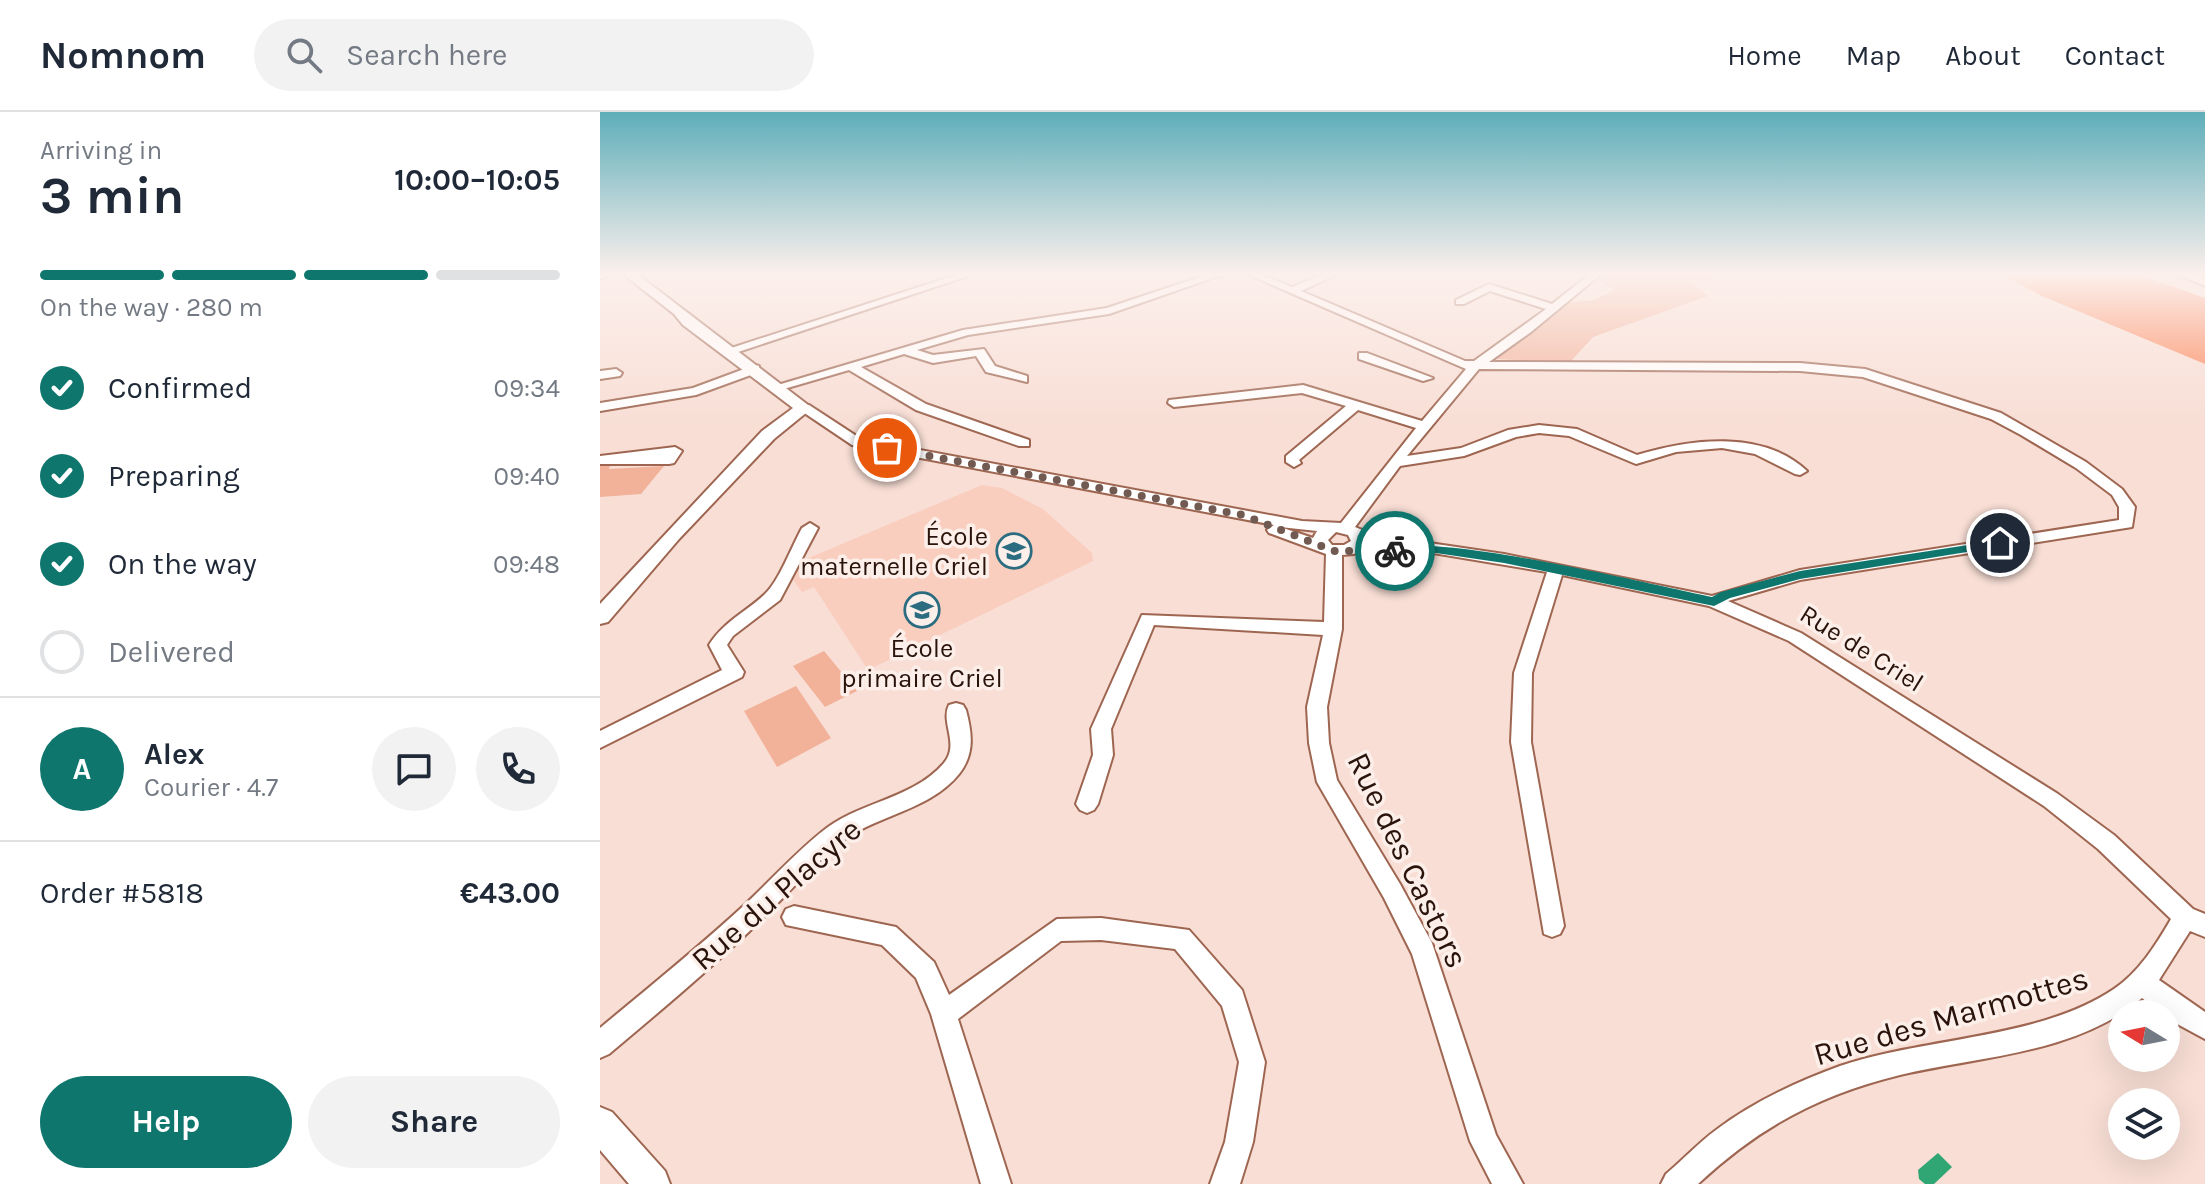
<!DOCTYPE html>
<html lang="en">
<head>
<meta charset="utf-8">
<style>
  :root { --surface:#fff; --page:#f2f2f3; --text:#1f2937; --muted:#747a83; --line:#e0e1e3; --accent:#0f766e }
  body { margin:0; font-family:Karla,sans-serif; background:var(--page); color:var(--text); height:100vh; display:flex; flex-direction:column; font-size:30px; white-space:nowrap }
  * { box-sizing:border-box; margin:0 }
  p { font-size:26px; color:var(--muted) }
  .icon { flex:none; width:44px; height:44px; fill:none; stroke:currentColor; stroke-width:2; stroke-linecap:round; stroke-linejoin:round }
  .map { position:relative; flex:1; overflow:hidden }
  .drawer { display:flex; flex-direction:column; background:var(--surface); width:600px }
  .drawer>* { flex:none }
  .needle { width:52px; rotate:280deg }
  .fabs { position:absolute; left:1508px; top:888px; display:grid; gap:16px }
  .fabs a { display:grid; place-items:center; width:72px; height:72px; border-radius:50%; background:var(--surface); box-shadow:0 8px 32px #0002; font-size:40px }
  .pin { position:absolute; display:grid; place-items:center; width:68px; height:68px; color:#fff; margin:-34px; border:4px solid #fff; border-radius:50%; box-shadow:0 2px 8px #0007 }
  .courier { position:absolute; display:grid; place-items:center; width:80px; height:80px; margin:-40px; border:6px solid #0f766e; border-radius:50%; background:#fff; color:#222; box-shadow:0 2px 10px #0007 }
  .summary em { font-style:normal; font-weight:700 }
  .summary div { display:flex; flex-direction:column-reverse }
  .summary { display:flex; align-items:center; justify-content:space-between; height:136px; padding:0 40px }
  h1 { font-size:52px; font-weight:700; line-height:60px }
  .bar { display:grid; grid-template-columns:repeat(4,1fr); gap:12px 8px; align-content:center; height:96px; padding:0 40px }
  .bar i { height:10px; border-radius:6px; background:var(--line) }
  .bar .active { background:var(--accent) }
  .bar p { grid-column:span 4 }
  .line { display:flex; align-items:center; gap:20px; padding:0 40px; border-top:2px solid var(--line) }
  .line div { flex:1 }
  .round { display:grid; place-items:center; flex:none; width:84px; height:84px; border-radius:42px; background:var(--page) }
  ol { padding:0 40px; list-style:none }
  li { display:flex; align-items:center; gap:24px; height:88px }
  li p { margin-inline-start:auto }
  li .icon { padding:8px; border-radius:50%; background:var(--accent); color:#fff; stroke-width:4 }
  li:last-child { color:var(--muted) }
  li i { width:44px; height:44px; border:4px solid var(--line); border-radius:50% }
  .button { display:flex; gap:16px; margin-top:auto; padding:16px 40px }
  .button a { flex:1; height:92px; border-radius:48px; background:var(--accent); color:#fff; font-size:32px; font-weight:700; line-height:92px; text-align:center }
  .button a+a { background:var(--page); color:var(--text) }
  header { display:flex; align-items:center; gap:48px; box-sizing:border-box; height:112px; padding:0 40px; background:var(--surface); border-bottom:2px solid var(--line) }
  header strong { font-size:38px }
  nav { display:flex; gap:44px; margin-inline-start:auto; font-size:28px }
  .search { width:560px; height:72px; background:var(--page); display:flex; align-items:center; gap:20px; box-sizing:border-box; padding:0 28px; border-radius:44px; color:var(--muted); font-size:30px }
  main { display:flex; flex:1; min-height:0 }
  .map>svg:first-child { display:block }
  .built { fill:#facebf }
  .green { fill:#f2b199 }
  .forest { fill:#fb8254 }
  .water { fill:#2fa674 }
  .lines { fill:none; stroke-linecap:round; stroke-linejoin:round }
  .minor-casing { stroke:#9e6651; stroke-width:4 }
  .tertiary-casing { stroke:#9e6651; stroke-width:4 }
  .primary-casing { stroke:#9e6651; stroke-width:4 }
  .minor { fill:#fff; fill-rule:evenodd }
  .tertiary { fill:#fff; fill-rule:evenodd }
  .primary { fill:#fff; fill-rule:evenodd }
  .route { fill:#0f766e }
  .done { stroke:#715a52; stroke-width:8; stroke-dasharray:0 14.4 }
  .labels { text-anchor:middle; stroke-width:7; stroke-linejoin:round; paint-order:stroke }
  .poi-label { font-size:26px; fill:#29130b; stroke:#fcefea; text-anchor:end }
  .street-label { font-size:26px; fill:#29130b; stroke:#fcefea }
  .near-street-label { font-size:32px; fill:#29130b; stroke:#fcefea }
</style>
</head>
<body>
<header>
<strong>Nomnom</strong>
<div class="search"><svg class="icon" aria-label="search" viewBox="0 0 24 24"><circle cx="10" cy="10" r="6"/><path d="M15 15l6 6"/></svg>Search here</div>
<nav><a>Home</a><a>Map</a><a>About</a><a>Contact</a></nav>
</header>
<main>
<section class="drawer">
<div class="summary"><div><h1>3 min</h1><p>Arriving in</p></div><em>10:00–10:05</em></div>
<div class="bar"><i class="active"></i><i class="active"></i><i class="active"></i><i></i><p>On the way · 280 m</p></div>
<ol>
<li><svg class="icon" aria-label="check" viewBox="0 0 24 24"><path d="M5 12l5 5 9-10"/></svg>Confirmed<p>09:34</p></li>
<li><svg class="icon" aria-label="check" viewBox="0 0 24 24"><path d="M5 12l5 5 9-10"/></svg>Preparing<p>09:40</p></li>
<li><svg class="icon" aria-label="check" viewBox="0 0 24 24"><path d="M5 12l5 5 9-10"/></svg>On the way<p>09:48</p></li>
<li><i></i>Delivered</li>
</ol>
<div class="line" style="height:144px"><b class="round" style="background:var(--accent);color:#fff">A</b><div><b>Alex</b><p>Courier · 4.7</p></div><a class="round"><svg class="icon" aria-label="chat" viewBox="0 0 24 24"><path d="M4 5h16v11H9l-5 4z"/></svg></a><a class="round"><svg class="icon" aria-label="phone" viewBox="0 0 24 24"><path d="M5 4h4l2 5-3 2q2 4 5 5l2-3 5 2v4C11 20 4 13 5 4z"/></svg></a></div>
<div class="line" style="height:104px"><div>Order #5818</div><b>€43.00</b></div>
<div class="button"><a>Help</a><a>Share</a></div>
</section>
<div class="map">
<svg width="1605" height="1072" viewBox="0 0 1605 1072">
  <rect width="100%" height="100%" fill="#f8ded5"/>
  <path class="built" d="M 382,373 L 402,376 L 443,397 L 492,441 L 493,449 L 268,558 L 214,475 L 202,480 L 191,465 L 199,450 Z"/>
  <path class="green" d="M 1007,162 L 1145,162 L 1092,170 L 1108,184 L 993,225 L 970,250 L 894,247 L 966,191 L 994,188 L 1015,178 L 998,168 Z
    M 11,351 L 9,357 L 64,354 L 41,382 L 0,385 L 0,352 Z
    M 224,539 L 257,579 L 225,595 L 193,554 Z
    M 196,574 L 231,626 L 177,655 L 144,599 Z"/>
  <path class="forest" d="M 1400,162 L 1537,162 L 1605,186 L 1605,252 L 1442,184 Z"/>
  <path class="water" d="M 1338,1041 L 1352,1055 L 1334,1072 L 1325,1072 L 1319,1067 L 1318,1058 Z"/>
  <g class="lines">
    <defs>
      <path id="minor" d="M 0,162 L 13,162 L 0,167 Z
        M 359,162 L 374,162 L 132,242 L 122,239 Z
        M 609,162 L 624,162 L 509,202 L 368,223 L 317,238 L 333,243 L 384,237 L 395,254 L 427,264 L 427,270 L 386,260 L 376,244 L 333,251 L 304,242 L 261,255 L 326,292 L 429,328 L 429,334 L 419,334 L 316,298 L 249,258 L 177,279 L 171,275 L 363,218 L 507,196 Z
        M 647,162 L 660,162 L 692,175 L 724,162 L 738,162 L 701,179 L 865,249 L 874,249 L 946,197 L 890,179 L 864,192 L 856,192 L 856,188 L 889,172 L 952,192 L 990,162 L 1001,162 L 931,220 L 889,250 L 1200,251 L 1265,257 L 1401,301 L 1486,350 L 1522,377 L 1535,395 L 1532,415 L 1200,468 L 1128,489 L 1201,521 L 1458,682 L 1514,723 L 1593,797 L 1605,802 L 1605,825 L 1590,819 L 1559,868 L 1605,900 L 1605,927 L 1568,907 L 1566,902 L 1562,902 L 1542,886 C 1476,942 1381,944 1300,963 C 1219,983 1159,1015 1098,1072 L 1061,1072 L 1066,1062 C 1083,1048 1098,1031 1116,1018 C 1153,990 1196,970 1240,954 C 1325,925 1440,927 1514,877 C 1539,860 1556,833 1571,807 L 1498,737 L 1444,694 L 1189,529 L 1109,494 L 962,463 L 932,561 L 931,630 L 964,814 L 960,822 L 952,825 L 944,822 L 911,630 L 914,561 L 947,460 L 767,430 L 754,442 L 742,443 L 742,517 L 727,595 L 729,631 L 737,668 L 800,772 L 832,831 L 896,1023 L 923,1072 L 892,1072 L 870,1029 L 812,842 L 784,786 L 717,670 L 709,631 L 707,595 L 723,523 L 554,513 L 511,617 L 513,643 L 498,692 L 494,698 L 487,701 L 480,698 L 476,692 L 493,643 L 491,617 L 542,503 L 724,510 L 726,442 L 669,421 L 667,418 L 674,413 L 252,333 L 197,296 L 209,293 L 261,327 L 702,409 L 741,411 L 816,316 L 758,298 L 699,348 L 701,351 L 694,355 L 686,350 L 686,344 L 746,294 L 702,281 L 574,295 L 568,291 L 569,288 L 703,273 L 822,309 L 866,257 ZM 879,257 L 1200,259 L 1263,265 L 1391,307 L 1421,323 L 1476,356 L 1512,383 L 1519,395 L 1519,408 L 1200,458 L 1112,484 L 904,442 L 775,423 L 755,415 L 800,354 L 864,344 L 916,325 L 939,321 L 969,324 L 1036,352 L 1076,340 L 1122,336 L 1155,342 L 1195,362 L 1200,363 L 1207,359 C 1163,317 1090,327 1037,343 L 977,317 L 939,313 L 908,318 L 861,336 L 807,344 ZM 680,415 L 717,419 L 713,426 ZM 736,420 L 748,423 L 751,429 L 744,433 L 732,433 L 728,428 Z
        M 759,241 L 767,241 L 833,266 L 823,269 L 759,247 Z
        M 155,253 L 159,254 L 159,260 L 96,283 L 0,299 L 0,291 L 93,276 Z
        M 16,257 L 22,261 L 20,264 L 0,267 L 0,259 Z
        M 75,335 L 82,339 L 74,351 L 69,352 L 0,352 L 0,344 Z
        M 210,411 L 218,416 L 180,488 L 133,524 L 127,533 L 144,560 L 142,565 L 0,636 L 0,619 L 122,558 L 109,533 C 123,510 146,500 165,482 C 179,469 192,434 202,416 Z
        M 356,591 L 363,593 L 366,598 C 372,621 375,642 359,662 C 330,698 280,702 244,728 C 212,753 185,785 156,813 C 109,858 59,900 9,942 L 0,946 L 0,916 C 47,877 94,839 139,798 C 169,771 196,739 228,715 C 264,689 314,686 344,651 C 360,632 340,610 349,593 Z
        M 194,794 L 296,815 L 334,850 L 349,883 L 457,807 L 501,806 L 589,818 L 642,878 L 665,950 L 653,1030 L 640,1072 L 610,1072 L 625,1030 L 639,950 L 622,894 L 575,837 L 501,828 L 461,829 L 358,907 L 411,1072 L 381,1072 L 331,902 L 316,866 L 282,833 L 186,813 L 182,805 L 186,797 Z"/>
      <path id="tertiary" d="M 23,162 L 37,162 L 212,296 L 174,327 L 79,427 L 8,510 L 0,512 L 0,492 L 162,319 L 193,296 L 83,213 L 74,202 Z
        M 0,995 L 12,1000 L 65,1059 L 70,1072 L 29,1072 L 0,1038 Z"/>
      <path id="primary" d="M 1577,162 L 1605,163 L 1605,174 Z"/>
    </defs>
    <use href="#minor" class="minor-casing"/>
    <use href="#tertiary" class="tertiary-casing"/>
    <use href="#primary" class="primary-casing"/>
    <use href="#minor" class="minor"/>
    <use href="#tertiary" class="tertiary"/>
    <use href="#primary" class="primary"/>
  </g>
  <linearGradient id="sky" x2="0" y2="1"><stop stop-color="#5eaeba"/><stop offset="0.52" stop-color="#fcf0ec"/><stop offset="1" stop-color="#fcf0ec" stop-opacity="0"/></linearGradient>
  <rect width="1605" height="312" fill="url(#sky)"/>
  <path class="route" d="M 1400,428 L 1404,429 L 1404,434 L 1200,467 L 1130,486 L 1114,494 L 904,451 L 829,440 L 795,442 L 789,439 C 821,416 1062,475 1112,485 L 1121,480 L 1200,459 Z"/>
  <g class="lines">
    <path class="done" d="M 287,336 L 643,403 L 734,439 L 795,439"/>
  </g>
  <defs>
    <symbol id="school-ring" viewBox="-11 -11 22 22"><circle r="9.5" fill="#fcefea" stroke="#2b6c80" stroke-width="1.5"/><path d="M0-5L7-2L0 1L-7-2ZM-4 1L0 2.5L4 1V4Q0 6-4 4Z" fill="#2b6c80"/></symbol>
  </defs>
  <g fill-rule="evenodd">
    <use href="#school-ring" x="394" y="419" width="40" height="40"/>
    <use href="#school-ring" x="302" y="478" width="40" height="40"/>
  </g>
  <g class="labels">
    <g class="poi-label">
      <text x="388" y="433">École<tspan x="388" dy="30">maternelle Criel</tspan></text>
      <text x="322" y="545" text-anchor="middle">École<tspan x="322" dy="30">primaire Criel</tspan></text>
    </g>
    <g class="street-label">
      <text transform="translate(1262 536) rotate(32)" y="9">Rue de Criel</text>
    </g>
    <g class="near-street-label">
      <text transform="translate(808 748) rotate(64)" y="11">Rue des Castors</text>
      <text transform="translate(176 782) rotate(-41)" y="11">Rue du Placyre</text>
      <text transform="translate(1351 904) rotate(-16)" y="11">Rue des Marmottes</text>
    </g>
  </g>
</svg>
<div class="fabs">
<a><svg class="needle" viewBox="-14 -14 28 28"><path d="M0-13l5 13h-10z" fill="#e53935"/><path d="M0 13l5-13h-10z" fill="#747a83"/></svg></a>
<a><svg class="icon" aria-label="layers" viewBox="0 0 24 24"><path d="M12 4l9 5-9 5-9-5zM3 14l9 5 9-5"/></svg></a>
</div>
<div class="pin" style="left:287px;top:336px;background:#ea580c"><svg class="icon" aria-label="bag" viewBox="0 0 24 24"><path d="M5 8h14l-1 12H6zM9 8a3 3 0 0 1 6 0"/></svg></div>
<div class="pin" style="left:1400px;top:431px;background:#1f2937"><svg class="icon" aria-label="home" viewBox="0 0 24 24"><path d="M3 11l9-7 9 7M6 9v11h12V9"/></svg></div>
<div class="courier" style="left:795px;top:439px"><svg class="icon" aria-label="bike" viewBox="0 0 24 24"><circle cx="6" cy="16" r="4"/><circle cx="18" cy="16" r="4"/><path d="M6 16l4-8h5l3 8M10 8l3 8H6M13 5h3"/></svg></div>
</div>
</main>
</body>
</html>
